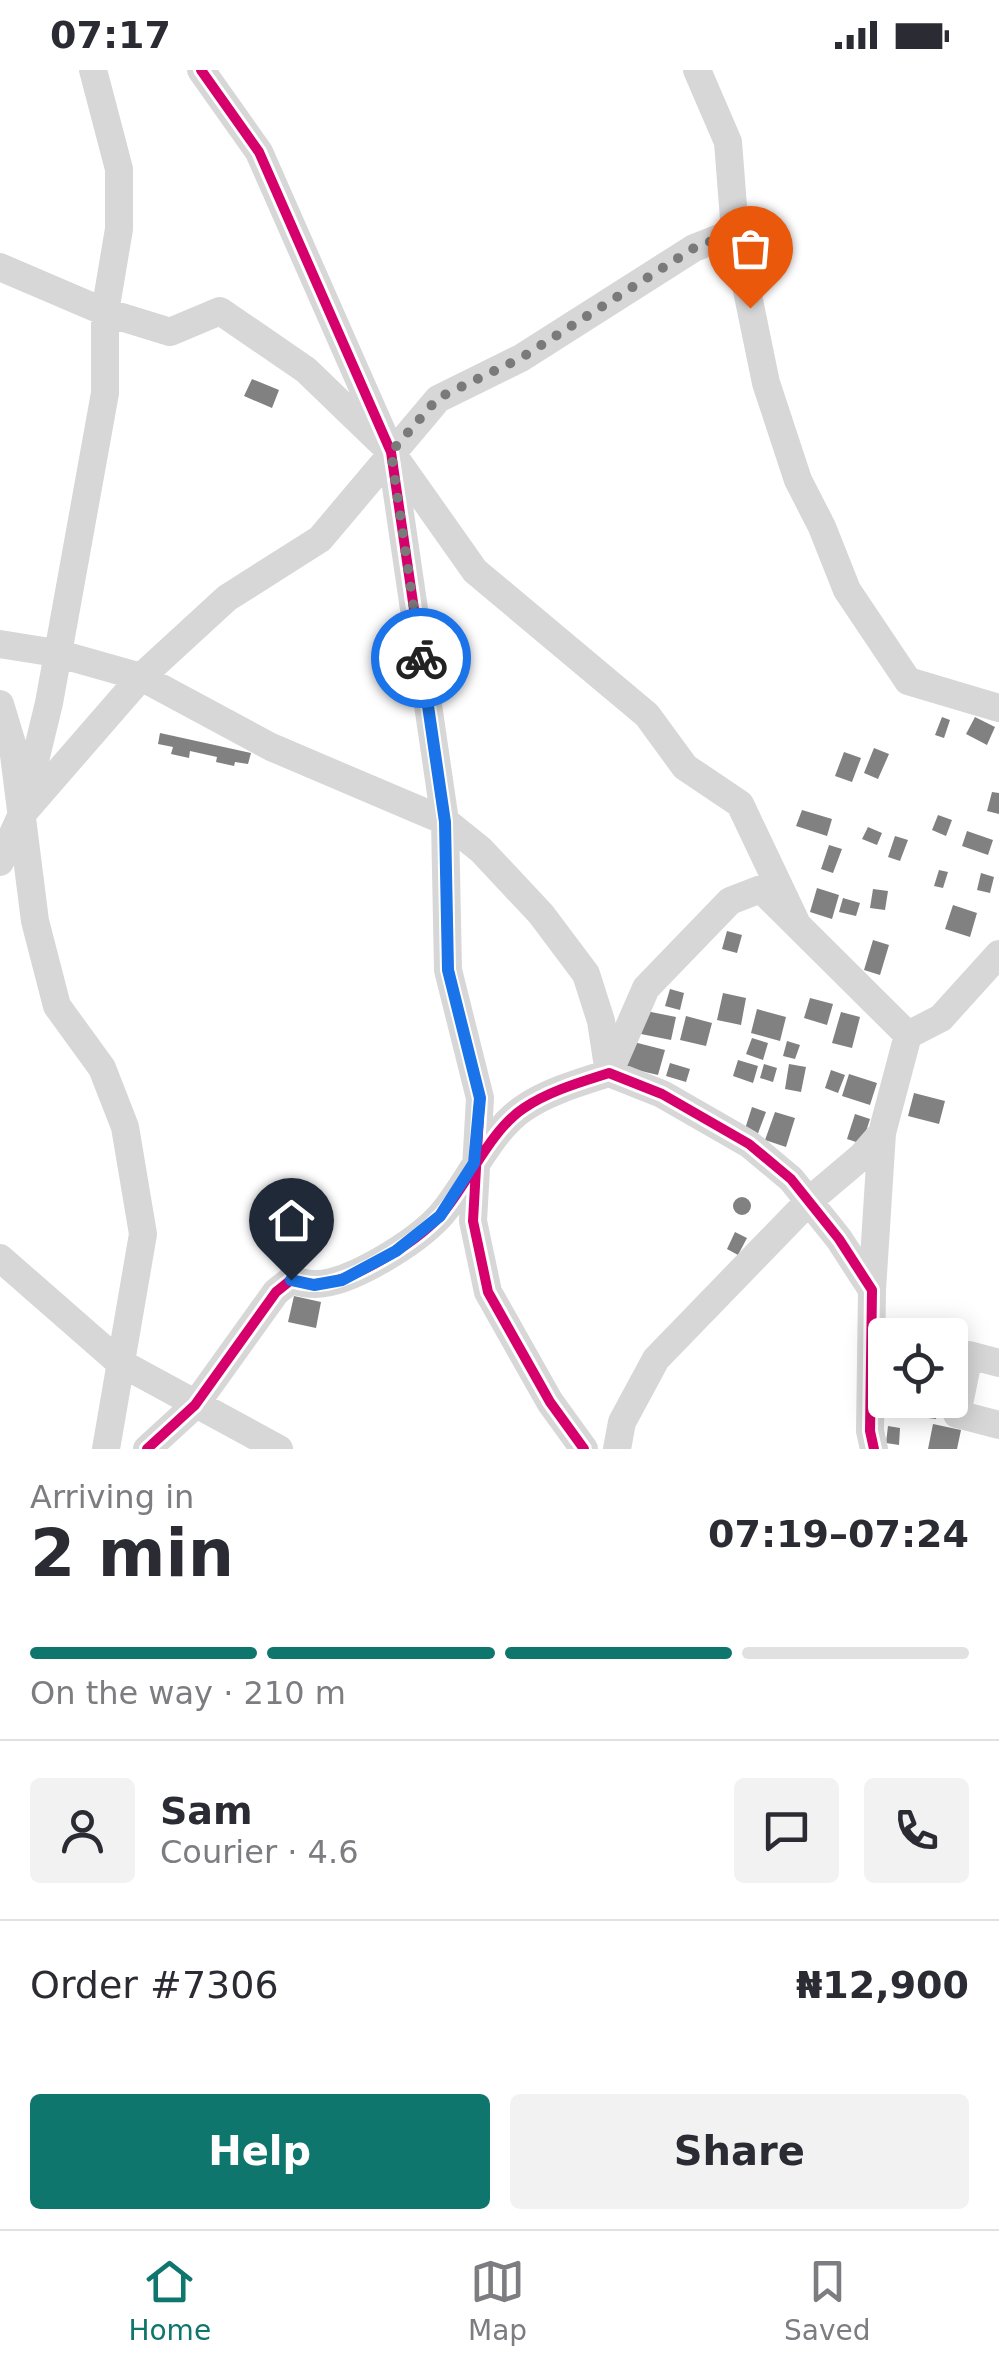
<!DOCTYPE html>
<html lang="en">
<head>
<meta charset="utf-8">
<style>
  :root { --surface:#fff; --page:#f2f2f3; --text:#2b2b33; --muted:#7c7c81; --line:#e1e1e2; --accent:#0f766e }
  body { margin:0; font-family:"DejaVu Sans",sans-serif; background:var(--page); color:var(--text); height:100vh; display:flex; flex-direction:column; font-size:38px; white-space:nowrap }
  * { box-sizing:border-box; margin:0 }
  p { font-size:32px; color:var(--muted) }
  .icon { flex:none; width:55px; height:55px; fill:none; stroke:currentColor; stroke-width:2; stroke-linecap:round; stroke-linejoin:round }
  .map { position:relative; height:1379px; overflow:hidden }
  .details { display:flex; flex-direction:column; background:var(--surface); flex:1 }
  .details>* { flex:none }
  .controls { position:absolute; left:868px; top:1248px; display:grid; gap:20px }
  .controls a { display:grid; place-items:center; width:100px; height:100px; border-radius:10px; background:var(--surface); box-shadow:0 5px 25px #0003; font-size:50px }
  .pin { position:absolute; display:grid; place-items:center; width:85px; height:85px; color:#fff; margin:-102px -42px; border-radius:50% 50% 50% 0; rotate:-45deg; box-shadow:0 0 10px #0007 }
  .pin .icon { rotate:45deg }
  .courier { position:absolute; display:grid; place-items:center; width:100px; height:100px; margin:-50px; border:8px solid #1a73e8; border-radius:50%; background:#fff; color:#222; box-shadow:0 2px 12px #0007 }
  .summary em { font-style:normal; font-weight:700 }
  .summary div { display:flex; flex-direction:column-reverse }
  .summary { display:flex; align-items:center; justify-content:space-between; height:170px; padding:0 30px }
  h1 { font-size:65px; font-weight:700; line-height:75px }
  .bar { display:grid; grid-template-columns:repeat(4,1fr); gap:15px 10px; align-content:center; height:120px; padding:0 30px }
  .bar i { height:12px; border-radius:8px; background:var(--line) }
  .bar .selected { background:var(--accent) }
  .bar p { grid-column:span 4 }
  .line { display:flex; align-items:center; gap:25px; padding:0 30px; border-top:2px solid var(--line) }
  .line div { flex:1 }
  .round { display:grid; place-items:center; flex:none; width:105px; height:105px; border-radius:10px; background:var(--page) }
  .primary-button { display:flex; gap:20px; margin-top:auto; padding:20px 30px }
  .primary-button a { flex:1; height:115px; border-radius:10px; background:var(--accent); color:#fff; font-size:40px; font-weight:700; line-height:115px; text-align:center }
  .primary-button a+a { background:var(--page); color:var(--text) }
  .status { display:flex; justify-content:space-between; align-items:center; height:70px; padding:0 50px; background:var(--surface); direction:ltr }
  .status svg { height:28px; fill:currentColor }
  .tab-bar { display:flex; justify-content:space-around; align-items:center; height:140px; border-top:2px solid var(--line); background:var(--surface); font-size:28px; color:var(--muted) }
  .tab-bar a { display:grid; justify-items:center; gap:5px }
  .tab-bar .selected { color:var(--accent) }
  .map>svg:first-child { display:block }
  .building { fill:#818181 }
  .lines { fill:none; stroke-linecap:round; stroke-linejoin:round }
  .minor { stroke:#d7d7d7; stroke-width:28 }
  .cycleway-casing { stroke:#fff; stroke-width:16 }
  .cycleway { stroke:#d6006c; stroke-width:10 }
  .done { stroke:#7a7a7a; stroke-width:10; stroke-dasharray:0 18 }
  .route { stroke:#1a73e8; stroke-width:12 }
</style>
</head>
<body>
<div class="status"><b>07:17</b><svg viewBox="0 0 49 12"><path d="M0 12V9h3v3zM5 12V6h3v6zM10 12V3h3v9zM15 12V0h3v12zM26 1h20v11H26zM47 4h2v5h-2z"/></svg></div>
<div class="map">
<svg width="999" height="1379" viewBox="0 0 999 1379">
  <rect width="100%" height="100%" fill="#fff"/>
  <path class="building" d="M 252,309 L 279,320 L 272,338 L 244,326 Z
    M 942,647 L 950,650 L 944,668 L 935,665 Z
    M 975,647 L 995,657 L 987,675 L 966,664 Z
    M 160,663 L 251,683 L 248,694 L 235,692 L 234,696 L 216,692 L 217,687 L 190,681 L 189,688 L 171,684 L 173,677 L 158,674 Z
    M 874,678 L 889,684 L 878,709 L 864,703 Z
    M 844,682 L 861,688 L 852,712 L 835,706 Z
    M 992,722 L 999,723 L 999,744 L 987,741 Z
    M 802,740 L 832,749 L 827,766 L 796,756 Z
    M 938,745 L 952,750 L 946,766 L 932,760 Z
    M 868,757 L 882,763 L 877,775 L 862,769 Z
    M 967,761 L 993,770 L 988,785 L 962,776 Z
    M 895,766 L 908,770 L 900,791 L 888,787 Z
    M 829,775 L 842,779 L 833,803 L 821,799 Z
    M 939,800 L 948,802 L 943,818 L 934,816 Z
    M 981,803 L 994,807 L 990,823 L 977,820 Z
    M 817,818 L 839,825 L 832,849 L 810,842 Z
    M 873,819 L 888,821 L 885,840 L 870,838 Z
    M 843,828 L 860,833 L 856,846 L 839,842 Z
    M 953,835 L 977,843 L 970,867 L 945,859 Z
    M 727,861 L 742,865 L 737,883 L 722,879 Z
    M 873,870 L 889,875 L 880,905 L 864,900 Z
    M 670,919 L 684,923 L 680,940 L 665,936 Z
    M 723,923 L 746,928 L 741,955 L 717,950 Z
    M 810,928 L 833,934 L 827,955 L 804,948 Z
    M 757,939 L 786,947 L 780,971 L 751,963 Z
    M 646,941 L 676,947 L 671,970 L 641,964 Z
    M 841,942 L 860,947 L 852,978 L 832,973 Z
    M 686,946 L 712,953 L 706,976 L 680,970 Z
    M 752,968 L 768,973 L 763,990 L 746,984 Z
    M 626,970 L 665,980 L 658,1005 L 620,996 Z
    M 787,971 L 800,975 L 795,989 L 783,986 Z
    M 738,990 L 758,996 L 753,1013 L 733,1006 Z
    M 670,993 L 690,999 L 686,1012 L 666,1006 Z
    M 764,994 L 777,998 L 773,1012 L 760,1008 Z
    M 789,994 L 806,997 L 801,1022 L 785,1019 Z
    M 831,1000 L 845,1005 L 838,1023 L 825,1018 Z
    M 849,1004 L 877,1013 L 870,1035 L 842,1026 Z
    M 914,1023 L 945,1031 L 939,1054 L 908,1046 Z
    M 752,1037 L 766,1042 L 757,1066 L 744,1062 Z
    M 775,1042 L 795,1048 L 786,1077 L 765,1070 Z
    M 855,1044 L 870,1049 L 862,1074 L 847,1069 Z
    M733 1136a9 9 0 1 1 18 0a9 9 0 1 1-18 0Z
    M 735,1162 L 747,1168 L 738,1185 L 727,1179 Z
    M 294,1226 L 321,1232 L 316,1258 L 288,1252 Z
    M 907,1330 L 939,1330 L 936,1349 L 905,1345 Z
    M 933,1354 L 961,1360 L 957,1379 L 928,1379 Z
    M 888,1356 L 900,1358 L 899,1375 L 886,1373 Z"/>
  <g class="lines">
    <path class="minor" d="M 201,0 L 259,82 L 391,382 L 445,751 L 448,900 L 480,1028 L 473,1151 L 488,1222 L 550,1332 L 584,1379
      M 697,0 L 728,72 L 735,162 L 766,313 L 798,410 L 822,457 L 847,520 L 908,611 L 999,638
      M 0,197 L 105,242 L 170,262 L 220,241 L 306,300 L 391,382 L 475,501 L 647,645 L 685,697 L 740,734 L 796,852
      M 0,574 L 56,583 L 141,607 L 271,677 L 445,751 L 481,780 L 541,844 L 586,904 L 601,951 L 609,1003
      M 0,634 L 13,677 L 35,851 L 57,936 L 102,998 L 125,1057 L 143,1164 L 106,1379
      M 26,728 L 49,633 L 105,323 L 105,242 L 119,159 L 119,99 L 93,0
      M 0,792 L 22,744 L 141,607 L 227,528 L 320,469 L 438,329 L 521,288 L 694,178 L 735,162
      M 609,1003 L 646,918 L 730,831 L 761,819 L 908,965
      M 0,1188 L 119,1292 L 279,1379
      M 872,1220 L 882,1063
      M 999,1293 L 969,1285 L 957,1344 L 999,1355
      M 147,1379 L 195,1335 L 276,1222 L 291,1210 C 298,1212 307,1214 314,1214 C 349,1215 416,1172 440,1146 C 467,1116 489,1061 524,1038 C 549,1021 581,1012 609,1003 L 662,1024 L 749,1074 L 791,1109 L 839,1169 L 872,1220 L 870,1361 L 874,1379
      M 617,1379 L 622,1352 L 656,1289 L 810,1130 L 862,1086 L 882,1063 L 908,965 L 941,948 L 999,884"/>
    <defs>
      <path id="cycleway" d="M 201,0 L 259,82 L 391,382 L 445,751 L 448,900 L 480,1028 L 473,1151 L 488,1222 L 550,1332 L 584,1379
        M 147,1379 L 195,1335 L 276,1222 L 291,1210 C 298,1212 307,1214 314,1214 C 349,1215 416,1172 440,1146 C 467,1116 489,1061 524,1038 C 549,1021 581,1012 609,1003 L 662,1024 L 749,1074 L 791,1109 L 839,1169 L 872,1220 L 870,1361 L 874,1379"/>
    </defs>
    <use href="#cycleway" class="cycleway-casing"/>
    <use href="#cycleway" class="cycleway"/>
  </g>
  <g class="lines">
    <path class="done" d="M 421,588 L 391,382 L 438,328 L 521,288 L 694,178 L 735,162 L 750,238"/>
    <path class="route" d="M 291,1210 L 314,1215 L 342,1210 L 396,1181 L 440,1146 L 474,1093 L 480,1028 L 448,900 L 445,752 L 421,588"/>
  </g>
</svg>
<div class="controls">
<a><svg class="icon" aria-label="locate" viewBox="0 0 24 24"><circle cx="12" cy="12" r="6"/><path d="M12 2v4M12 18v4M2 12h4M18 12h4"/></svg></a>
</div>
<div class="pin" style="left:750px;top:238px;background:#ea580c"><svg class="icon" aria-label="bag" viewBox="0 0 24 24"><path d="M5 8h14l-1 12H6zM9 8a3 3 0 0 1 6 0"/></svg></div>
<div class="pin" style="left:291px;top:1210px;background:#1f2937"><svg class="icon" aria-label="home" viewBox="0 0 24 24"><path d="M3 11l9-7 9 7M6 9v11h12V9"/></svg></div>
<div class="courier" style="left:421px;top:588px"><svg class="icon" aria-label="bike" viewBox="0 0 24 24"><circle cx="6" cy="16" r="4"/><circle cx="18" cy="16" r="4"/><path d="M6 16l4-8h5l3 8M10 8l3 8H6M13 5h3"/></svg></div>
</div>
<section class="details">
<div class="summary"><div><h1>2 min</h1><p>Arriving in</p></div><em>07:19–07:24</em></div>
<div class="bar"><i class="selected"></i><i class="selected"></i><i class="selected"></i><i></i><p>On the way · 210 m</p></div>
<div class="line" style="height:180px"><a class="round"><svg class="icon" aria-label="person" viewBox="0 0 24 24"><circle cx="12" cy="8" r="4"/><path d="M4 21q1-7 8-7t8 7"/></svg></a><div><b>Sam</b><p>Courier · 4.6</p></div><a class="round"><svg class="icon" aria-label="chat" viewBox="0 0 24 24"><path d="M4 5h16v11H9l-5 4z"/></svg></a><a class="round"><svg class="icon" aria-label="phone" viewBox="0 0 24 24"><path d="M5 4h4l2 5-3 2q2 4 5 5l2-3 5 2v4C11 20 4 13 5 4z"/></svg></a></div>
<div class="line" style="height:130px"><div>Order #7306</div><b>₦12,900</b></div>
<div class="primary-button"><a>Help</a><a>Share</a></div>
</section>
<nav class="tab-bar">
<a class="selected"><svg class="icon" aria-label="home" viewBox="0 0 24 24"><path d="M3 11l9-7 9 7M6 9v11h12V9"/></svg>Home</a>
<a><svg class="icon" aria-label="map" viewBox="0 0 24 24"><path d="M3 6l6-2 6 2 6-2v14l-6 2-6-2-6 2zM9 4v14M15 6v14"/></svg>Map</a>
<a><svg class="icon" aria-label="saved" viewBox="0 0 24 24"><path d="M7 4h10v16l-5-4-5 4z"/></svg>Saved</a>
</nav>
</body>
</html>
